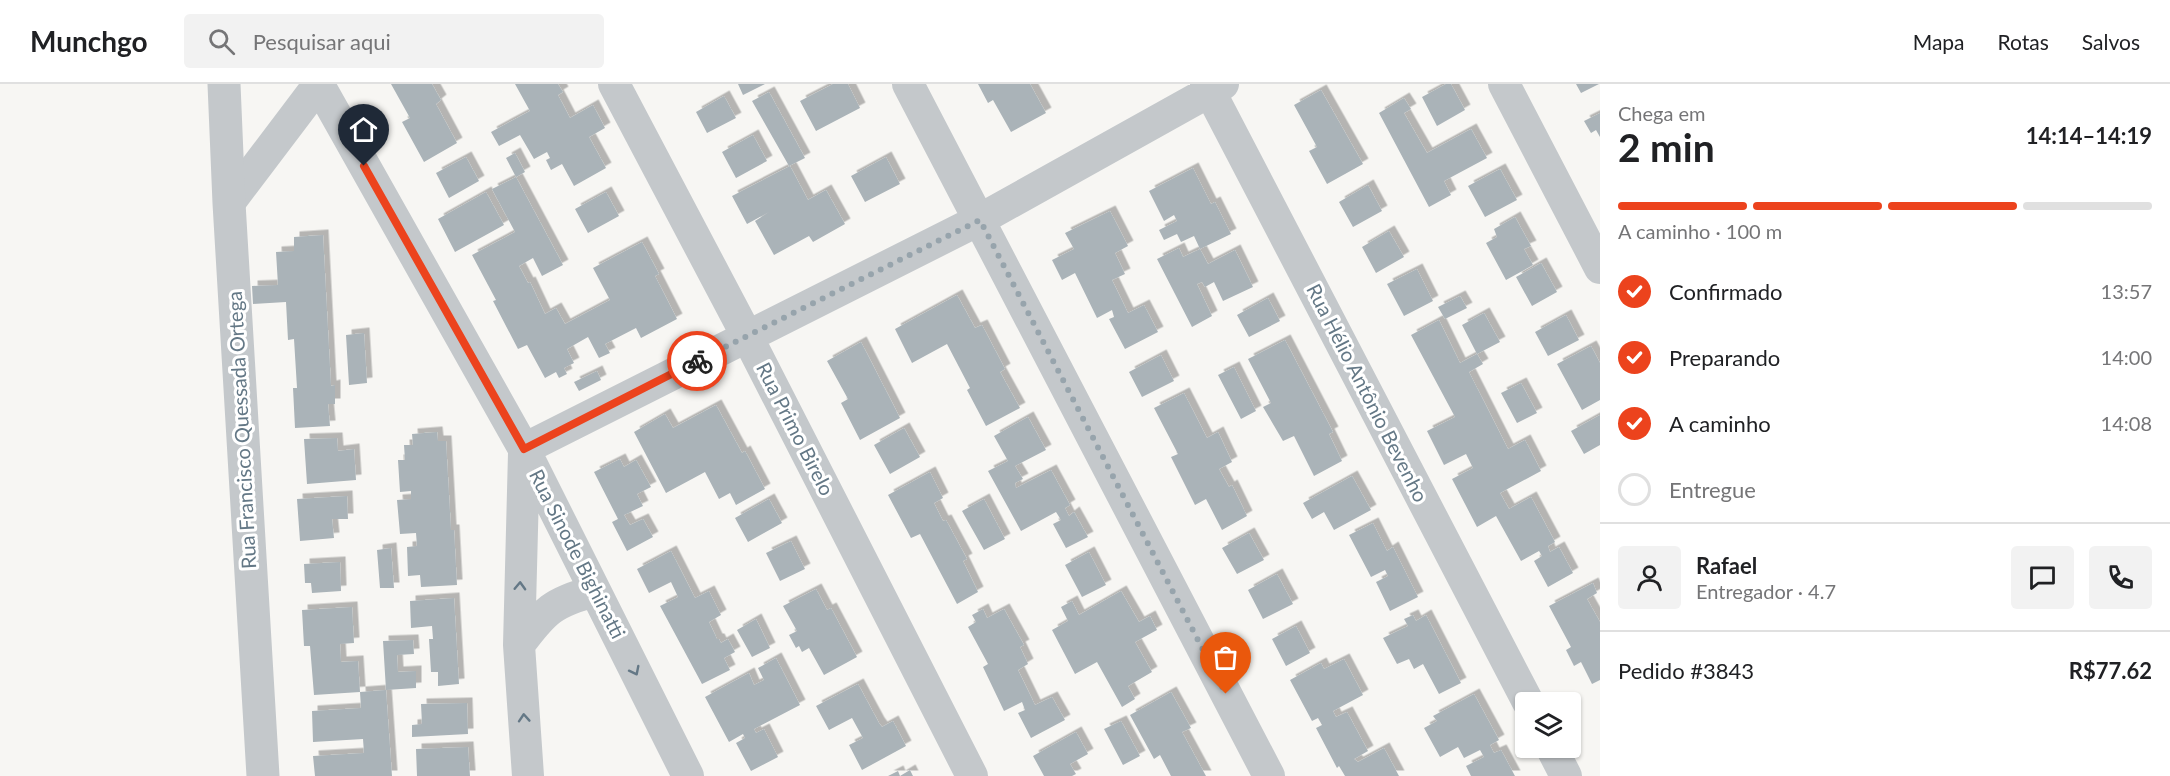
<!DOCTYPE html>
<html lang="pt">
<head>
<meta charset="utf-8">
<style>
  :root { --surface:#fff; --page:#f2f2f2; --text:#202124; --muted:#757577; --line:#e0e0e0; --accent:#ec431d }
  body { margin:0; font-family:Lato,sans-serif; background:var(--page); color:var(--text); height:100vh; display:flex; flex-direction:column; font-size:22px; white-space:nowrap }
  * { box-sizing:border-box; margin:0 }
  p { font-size:20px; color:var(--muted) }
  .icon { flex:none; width:33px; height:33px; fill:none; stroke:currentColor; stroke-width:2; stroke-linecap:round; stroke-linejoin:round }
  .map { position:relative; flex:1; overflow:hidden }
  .drawer { display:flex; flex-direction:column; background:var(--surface); width:570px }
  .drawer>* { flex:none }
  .controls { position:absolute; left:1515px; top:608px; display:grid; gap:12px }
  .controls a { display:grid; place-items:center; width:66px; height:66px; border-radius:6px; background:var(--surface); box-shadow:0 2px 4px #0004; font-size:30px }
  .pin { position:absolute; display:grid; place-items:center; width:51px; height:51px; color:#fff; margin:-62px -26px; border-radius:50% 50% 50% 0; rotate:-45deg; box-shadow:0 0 6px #0007 }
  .pin .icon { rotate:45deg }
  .courier { position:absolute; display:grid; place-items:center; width:60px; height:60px; margin:-30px; border:4px solid #ec431d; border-radius:50%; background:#fff; color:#222; box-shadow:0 2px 8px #0007 }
  .summary em { font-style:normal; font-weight:700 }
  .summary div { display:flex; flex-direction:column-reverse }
  .summary { display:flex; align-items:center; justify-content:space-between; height:102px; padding:0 18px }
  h1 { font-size:39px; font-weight:700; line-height:45px }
  .bar { display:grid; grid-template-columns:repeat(4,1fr); gap:9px 6px; align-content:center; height:72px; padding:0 18px }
  .bar i { height:8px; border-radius:4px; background:var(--line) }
  .bar .on { background:var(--accent) }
  .bar p { grid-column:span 4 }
  .line { display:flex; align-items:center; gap:15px; padding:0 18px; border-top:2px solid var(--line) }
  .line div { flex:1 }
  .round { display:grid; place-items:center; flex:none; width:63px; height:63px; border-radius:6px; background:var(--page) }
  ol { padding:0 18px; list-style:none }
  li { display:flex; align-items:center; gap:18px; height:66px }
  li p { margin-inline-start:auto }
  li .icon { padding:6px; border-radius:50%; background:var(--accent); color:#fff; stroke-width:4 }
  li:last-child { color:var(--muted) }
  li i { width:33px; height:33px; border:3px solid var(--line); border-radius:50% }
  header { display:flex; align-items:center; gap:36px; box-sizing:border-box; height:84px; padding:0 30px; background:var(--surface); border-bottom:2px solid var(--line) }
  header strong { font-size:28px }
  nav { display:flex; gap:33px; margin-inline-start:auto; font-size:21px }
  .search { width:420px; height:54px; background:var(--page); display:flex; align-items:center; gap:15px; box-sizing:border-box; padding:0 21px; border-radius:6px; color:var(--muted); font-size:22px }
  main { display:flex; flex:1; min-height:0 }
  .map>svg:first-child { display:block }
  .building { fill:#aab3b8; filter:url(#shadow) }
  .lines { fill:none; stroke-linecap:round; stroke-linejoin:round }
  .minor { stroke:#c4c8cb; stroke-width:32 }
  .tertiary { stroke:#c4c8cb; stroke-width:33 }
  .oneway { stroke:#647886 }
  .done { stroke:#97a4ac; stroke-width:6; stroke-dasharray:0 10.8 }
  .route { stroke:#ec431d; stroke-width:8 }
  .labels { text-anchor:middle; stroke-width:6; stroke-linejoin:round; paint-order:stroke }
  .street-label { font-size:20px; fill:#647886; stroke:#fff }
</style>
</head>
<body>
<header>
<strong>Munchgo</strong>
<div class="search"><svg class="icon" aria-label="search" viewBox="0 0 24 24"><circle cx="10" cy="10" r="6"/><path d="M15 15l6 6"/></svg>Pesquisar aqui</div>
<nav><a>Mapa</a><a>Rotas</a><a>Salvos</a></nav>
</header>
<main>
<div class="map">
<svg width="1600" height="692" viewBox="0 0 1600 692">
  <defs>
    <filter id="shadow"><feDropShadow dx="5.5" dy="-5.5" stdDeviation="0" flood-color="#0004"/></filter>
  </defs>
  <rect width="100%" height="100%" fill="#f7f6f3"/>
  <path class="building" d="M 391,0 L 432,0 L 441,16 L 436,20 L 457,59 L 424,78 L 402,38 L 410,34 Z
    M 515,0 L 558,0 L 563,8 L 558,11 L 570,34 L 593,21 L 605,44 L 589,53 L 606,84 L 574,102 L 562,80 L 551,86 L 546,76 L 550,74 L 547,68 L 534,75 L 520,51 L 499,62 L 491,48 L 530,27 Z
    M 738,0 L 765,0 L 743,11 Z
    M 833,0 L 848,0 L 860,24 L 816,47 L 800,17 Z
    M 978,0 L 1030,0 L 1046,29 L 1011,48 L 993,16 L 988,19 Z
    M 1446,0 L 1451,0 L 1465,26 L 1437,42 L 1422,13 Z
    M 1576,0 L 1599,0 L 1581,9 Z
    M 1321,6 L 1363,80 L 1327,100 L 1309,67 L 1317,63 L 1294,21 Z
    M 769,8 L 805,74 L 789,82 L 752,17 Z
    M 724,12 L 736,34 L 707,49 L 696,28 Z
    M 1404,14 L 1411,25 L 1404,29 L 1427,69 L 1471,45 L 1487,74 L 1444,97 L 1451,111 L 1429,123 L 1379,29 Z
    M 1600,29 L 1600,53 L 1596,46 L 1591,49 L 1584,37 Z
    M 753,51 L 767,77 L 736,94 L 722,68 Z
    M 515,69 L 525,88 L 516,93 L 563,181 L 542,192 L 533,174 L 519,182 L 528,199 L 530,198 L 545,230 L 556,224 L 565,240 L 610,216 L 593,184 L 642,158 L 659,190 L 655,192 L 677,235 L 641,254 L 636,244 L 605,260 L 610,269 L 599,274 L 588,253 L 567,265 L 574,279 L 564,284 L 567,290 L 559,294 L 556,288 L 545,294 L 527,261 L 518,265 L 493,217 L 496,216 L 472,171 L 515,148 L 492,105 L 516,93 L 506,74 Z
    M 466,73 L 479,97 L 449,114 L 436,89 Z
    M 886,73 L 900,100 L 865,118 L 851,92 Z
    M 790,82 L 808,116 L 826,106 L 845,140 L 813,158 L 809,152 L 774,171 L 755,137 L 769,128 L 747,140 L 732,112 Z
    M 1193,84 L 1211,120 L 1215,118 L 1231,150 L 1200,165 L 1194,152 L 1181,158 L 1177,150 L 1164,156 L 1159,146 L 1177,137 L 1174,131 L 1164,137 L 1149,107 Z
    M 1500,85 L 1517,116 L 1485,133 L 1468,102 Z
    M 1368,101 L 1382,127 L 1353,143 L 1339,118 Z
    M 486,108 L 504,141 L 455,168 L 438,135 Z
    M 606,108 L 619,132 L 588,149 L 575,125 Z
    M 1110,127 L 1128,162 L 1115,169 L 1125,190 L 1112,196 L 1128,229 L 1144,221 L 1158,248 L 1125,265 L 1109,235 L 1114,233 L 1112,226 L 1097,234 L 1075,189 L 1062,196 L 1052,176 L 1074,165 L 1065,149 Z
    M 1515,133 L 1531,162 L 1524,165 L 1533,181 L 1506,196 L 1486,159 L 1497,153 L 1494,145 Z
    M 1389,147 L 1404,173 L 1376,189 L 1362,163 Z
    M 323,151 L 331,302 L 335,301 L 335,320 L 328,320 L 330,342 L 295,344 L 293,304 L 297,304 L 294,255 L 288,256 L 286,218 L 253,220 L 252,202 L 278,201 L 276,168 L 294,167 L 294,153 Z
    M 1179,164 L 1183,173 L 1200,165 L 1208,180 L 1235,166 L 1253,203 L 1223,217 L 1214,198 L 1205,203 L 1202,198 L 1197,200 L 1212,232 L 1192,243 L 1157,175 Z
    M 1541,179 L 1557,208 L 1532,222 L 1516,193 Z
    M 1417,185 L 1433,217 L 1404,232 L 1387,200 Z
    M 957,211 L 975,244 L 982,241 L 1005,285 L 1000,288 L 1020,324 L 986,342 L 967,306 L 970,304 L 947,260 L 912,279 L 895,245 Z
    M 1460,212 L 1467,224 L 1445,235 L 1438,223 Z
    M 1268,214 L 1280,237 L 1249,253 L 1237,231 Z
    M 1484,229 L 1500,258 L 1477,270 L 1462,241 Z
    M 1566,231 L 1579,256 L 1548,272 L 1535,248 Z
    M 1439,236 L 1460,279 L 1477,270 L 1483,280 L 1469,288 L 1508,365 L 1525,356 L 1541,387 L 1500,409 L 1509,425 L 1531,413 L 1555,458 L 1548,462 L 1550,468 L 1559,463 L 1573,489 L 1548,503 L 1534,477 L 1542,472 L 1539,467 L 1521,477 L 1496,432 L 1477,443 L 1452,395 L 1473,384 L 1466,370 L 1444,381 L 1427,347 L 1455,333 L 1411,251 Z
    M 364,249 L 367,299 L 349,301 L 346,251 Z
    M 1285,256 L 1333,348 L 1329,350 L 1342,377 L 1314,392 L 1294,352 L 1283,357 L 1263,323 L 1271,319 L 1248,275 Z
    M 861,258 L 900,334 L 860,356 L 841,319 L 848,315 L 827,277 Z
    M 1591,262 L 1600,279 L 1600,316 L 1582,326 L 1557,280 Z
    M 1161,271 L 1174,297 L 1142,313 L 1129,288 Z
    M 1234,283 L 1256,327 L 1241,335 L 1218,291 Z
    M 597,287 L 601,296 L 579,307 L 574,298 Z
    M 1521,299 L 1537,329 L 1517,339 L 1501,309 Z
    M 1184,309 L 1207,354 L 1218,348 L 1232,378 L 1219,385 L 1229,403 L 1232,401 L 1247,432 L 1222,446 L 1206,415 L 1195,421 L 1171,373 L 1178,370 L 1154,324 Z
    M 716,321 L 742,369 L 745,367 L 765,405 L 736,421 L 730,409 L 719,415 L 705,388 L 666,409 L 634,348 L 665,330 L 673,344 Z
    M 1600,331 L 1600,361 L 1584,370 L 1571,347 Z
    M 1028,333 L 1046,366 L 1015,382 L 1023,395 L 1015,399 L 1016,404 L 1051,386 L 1070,421 L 1065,424 L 1069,432 L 1074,428 L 1088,453 L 1066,464 L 1053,440 L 1061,436 L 1056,428 L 1021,447 L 988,387 L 1008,377 L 994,352 Z
    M 904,344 L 920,373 L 890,390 L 874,361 Z
    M 437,348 L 438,357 L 446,357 L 451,446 L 454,446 L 457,501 L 421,503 L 420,491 L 408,492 L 407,463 L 417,462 L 416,449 L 400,450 L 397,416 L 411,415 L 411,407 L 400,408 L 398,376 L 405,376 L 404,361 L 413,361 L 412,350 Z
    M 337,354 L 338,367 L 354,365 L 356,396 L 307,400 L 304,355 Z
    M 620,375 L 624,383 L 636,376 L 651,403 L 637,410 L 643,422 L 624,431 L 630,441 L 643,435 L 653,453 L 627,467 L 612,438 L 618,435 L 594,388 Z
    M 930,388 L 943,414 L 934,419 L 943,437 L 946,436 L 967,475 L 963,477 L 978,508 L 957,520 L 920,450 L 911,454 L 888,411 Z
    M 1352,392 L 1371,426 L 1334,446 L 1324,428 L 1312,435 L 1303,419 Z
    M 347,412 L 348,435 L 332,435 L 334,454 L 300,457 L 297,415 Z
    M 769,415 L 782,439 L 748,458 L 735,434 Z
    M 984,415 L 1005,455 L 984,466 L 962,427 Z
    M 1373,439 L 1387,467 L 1393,463 L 1418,513 L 1390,527 L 1376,498 L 1388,492 L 1385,486 L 1371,493 L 1349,451 Z
    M 1249,449 L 1264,476 L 1237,490 L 1222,464 Z
    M 791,457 L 805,485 L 780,497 L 766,469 Z
    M 391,464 L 394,504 L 380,504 L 377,466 Z
    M 671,467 L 695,514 L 709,507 L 721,531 L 709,538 L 717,555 L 719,555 L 721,559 L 728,555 L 735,568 L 724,574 L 730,586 L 702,600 L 660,522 L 678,513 L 671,498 L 649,509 L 637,485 Z
    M 1089,468 L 1106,501 L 1082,513 L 1065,481 Z
    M 340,478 L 341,507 L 312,509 L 311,499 L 305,499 L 304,480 Z
    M 1277,490 L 1293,520 L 1263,535 L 1248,506 Z
    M 1593,499 L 1597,509 L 1587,515 L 1600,538 L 1600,596 L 1592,600 L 1581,578 L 1574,582 L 1566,566 L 1571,563 L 1549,522 Z
    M 816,505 L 827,526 L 831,524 L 857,573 L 824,591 L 809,564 L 802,568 L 799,562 L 796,564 L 789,551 L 797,547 L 783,522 Z
    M 1121,507 L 1139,538 L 1150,532 L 1157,546 L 1135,558 L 1152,588 L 1128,602 L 1135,615 L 1122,623 L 1097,578 L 1075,590 L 1052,546 L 1068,537 L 1061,523 L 1072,517 L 1079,531 Z
    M 454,514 L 459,600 L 438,602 L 438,588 L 431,588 L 429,555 L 433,555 L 432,542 L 411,544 L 410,517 Z
    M 352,523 L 354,559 L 340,560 L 341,578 L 358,577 L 360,608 L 314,611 L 310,562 L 304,562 L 302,526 Z
    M 983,525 L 987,534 L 1004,525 L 1024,561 L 1020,563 L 1028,580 L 1018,586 L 1035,621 L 1052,613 L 1065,636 L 1031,654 L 1018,629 L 1025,626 L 1022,618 L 1004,627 L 983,583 L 988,580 L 968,543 L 976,538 L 972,531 Z
    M 1413,531 L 1416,537 L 1426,531 L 1461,599 L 1439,610 L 1423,580 L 1414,585 L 1409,575 L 1397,580 L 1383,554 L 1408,542 L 1404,535 Z
    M 756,535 L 770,564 L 752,573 L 737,546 Z
    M 1296,542 L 1310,569 L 1286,582 L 1272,555 Z
    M 413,556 L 414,570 L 397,571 L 398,588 L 416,587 L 416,604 L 386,606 L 383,557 Z
    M 776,574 L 800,621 L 754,645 L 756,649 L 764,645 L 778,673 L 751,687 L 736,659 L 745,654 L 743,650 L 729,658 L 705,613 L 749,589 L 754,601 L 764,596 L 758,584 Z
    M 1344,575 L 1363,611 L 1333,627 L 1336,633 L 1347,628 L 1368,667 L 1354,675 L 1358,678 L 1384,664 L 1399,692 L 1345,692 L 1339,682 L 1337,684 L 1316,644 L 1322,641 L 1318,634 L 1312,637 L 1290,596 L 1321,579 L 1324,585 Z
    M 858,600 L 879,639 L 882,643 L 893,637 L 906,662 L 862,686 L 849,661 L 863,654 L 852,634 L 829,646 L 816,622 Z
    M 386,606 L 392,692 L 315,692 L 313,672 L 364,669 L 363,655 L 313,658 L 312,627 L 361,624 L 360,608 Z
    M 1171,608 L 1191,644 L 1182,648 L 1206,692 L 1171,692 L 1160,671 L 1154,675 L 1130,631 Z
    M 1474,610 L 1499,656 L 1490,661 L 1494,669 L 1501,666 L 1515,692 L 1471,692 L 1466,682 L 1484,673 L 1480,666 L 1464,674 L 1458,663 L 1440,673 L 1424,644 L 1437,637 L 1433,632 Z
    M 467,619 L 468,650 L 412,653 L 412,641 L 422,640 L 421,620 Z
    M 1121,637 L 1140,672 L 1123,681 L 1104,645 Z
    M 1076,648 L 1088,670 L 1070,680 L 1076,690 L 1072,692 L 1044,692 L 1033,672 Z
    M 468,663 L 470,692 L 417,692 L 416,665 Z
    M 910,686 L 913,692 L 888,692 L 898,687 L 900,692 Z"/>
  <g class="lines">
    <path class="minor" d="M 614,0 L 747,252 L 972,692
      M 908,0 L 1269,692
      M 1206,0 L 1528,618
      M 1504,0 L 1600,184
      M 319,1 L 524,365 L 688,692
      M 229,119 L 319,0
      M 524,365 L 979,136 L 1223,0
      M 524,369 L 519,561 L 528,692
      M 519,561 C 544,527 553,518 595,507
      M 1551,663 L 1566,692"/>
    <path class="tertiary" d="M 224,0 L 229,119 L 263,692"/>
  </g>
  <defs><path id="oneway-chevron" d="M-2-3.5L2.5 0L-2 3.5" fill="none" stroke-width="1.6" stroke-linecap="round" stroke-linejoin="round" transform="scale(1.5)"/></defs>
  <g class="oneway">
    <use href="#oneway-chevron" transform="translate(520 502) rotate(-88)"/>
    <use href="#oneway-chevron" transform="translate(635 587) rotate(63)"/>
    <use href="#oneway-chevron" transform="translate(524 634) rotate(-94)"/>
  </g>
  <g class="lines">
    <path class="done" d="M 697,277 L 980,136 L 1226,610"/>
    <path class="route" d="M 364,82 L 524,365 L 697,277"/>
  </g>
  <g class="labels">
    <g class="street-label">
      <text transform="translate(1367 309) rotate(63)" y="7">Rua Hélio Antônio Bevenho</text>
      <text transform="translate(795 345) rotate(63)" y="7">Rua Primo Birelo</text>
      <text transform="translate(242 346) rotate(-93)" y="7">Rua Francisco Quessada Ortega</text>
      <text transform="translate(577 470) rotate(63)" y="7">Rua Sinode Bighinatti</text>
    </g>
  </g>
</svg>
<div class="controls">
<a><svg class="icon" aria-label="layers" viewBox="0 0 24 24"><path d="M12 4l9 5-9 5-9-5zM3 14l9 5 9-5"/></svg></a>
</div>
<div class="pin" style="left:1226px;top:610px;background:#ea580c"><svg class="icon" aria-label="bag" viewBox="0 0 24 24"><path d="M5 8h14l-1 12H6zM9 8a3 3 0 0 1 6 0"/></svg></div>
<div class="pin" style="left:364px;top:82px;background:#1f2937"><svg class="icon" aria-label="home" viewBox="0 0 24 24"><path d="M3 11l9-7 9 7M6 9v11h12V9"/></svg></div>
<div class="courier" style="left:697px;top:277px"><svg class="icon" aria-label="bike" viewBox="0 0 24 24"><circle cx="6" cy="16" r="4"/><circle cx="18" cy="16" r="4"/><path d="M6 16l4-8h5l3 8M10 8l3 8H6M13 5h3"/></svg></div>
</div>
<section class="drawer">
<div class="summary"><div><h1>2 min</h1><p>Chega em</p></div><em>14:14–14:19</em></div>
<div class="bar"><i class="on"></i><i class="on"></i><i class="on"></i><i></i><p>A caminho · 100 m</p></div>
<ol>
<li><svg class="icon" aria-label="check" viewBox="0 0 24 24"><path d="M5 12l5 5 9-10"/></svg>Confirmado<p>13:57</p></li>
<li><svg class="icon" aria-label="check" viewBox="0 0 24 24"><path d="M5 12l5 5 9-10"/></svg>Preparando<p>14:00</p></li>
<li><svg class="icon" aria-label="check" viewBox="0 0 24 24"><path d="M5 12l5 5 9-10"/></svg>A caminho<p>14:08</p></li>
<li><i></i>Entregue</li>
</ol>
<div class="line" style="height:108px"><a class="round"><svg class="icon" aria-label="person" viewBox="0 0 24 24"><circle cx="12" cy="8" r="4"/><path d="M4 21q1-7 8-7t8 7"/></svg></a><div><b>Rafael</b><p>Entregador · 4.7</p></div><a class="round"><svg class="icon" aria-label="chat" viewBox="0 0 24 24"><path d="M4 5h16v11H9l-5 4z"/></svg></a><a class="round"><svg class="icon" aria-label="phone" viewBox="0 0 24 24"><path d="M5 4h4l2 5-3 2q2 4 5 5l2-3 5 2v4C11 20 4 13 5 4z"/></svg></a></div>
<div class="line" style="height:78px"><div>Pedido #3843</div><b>R$77.62</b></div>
</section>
</main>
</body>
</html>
